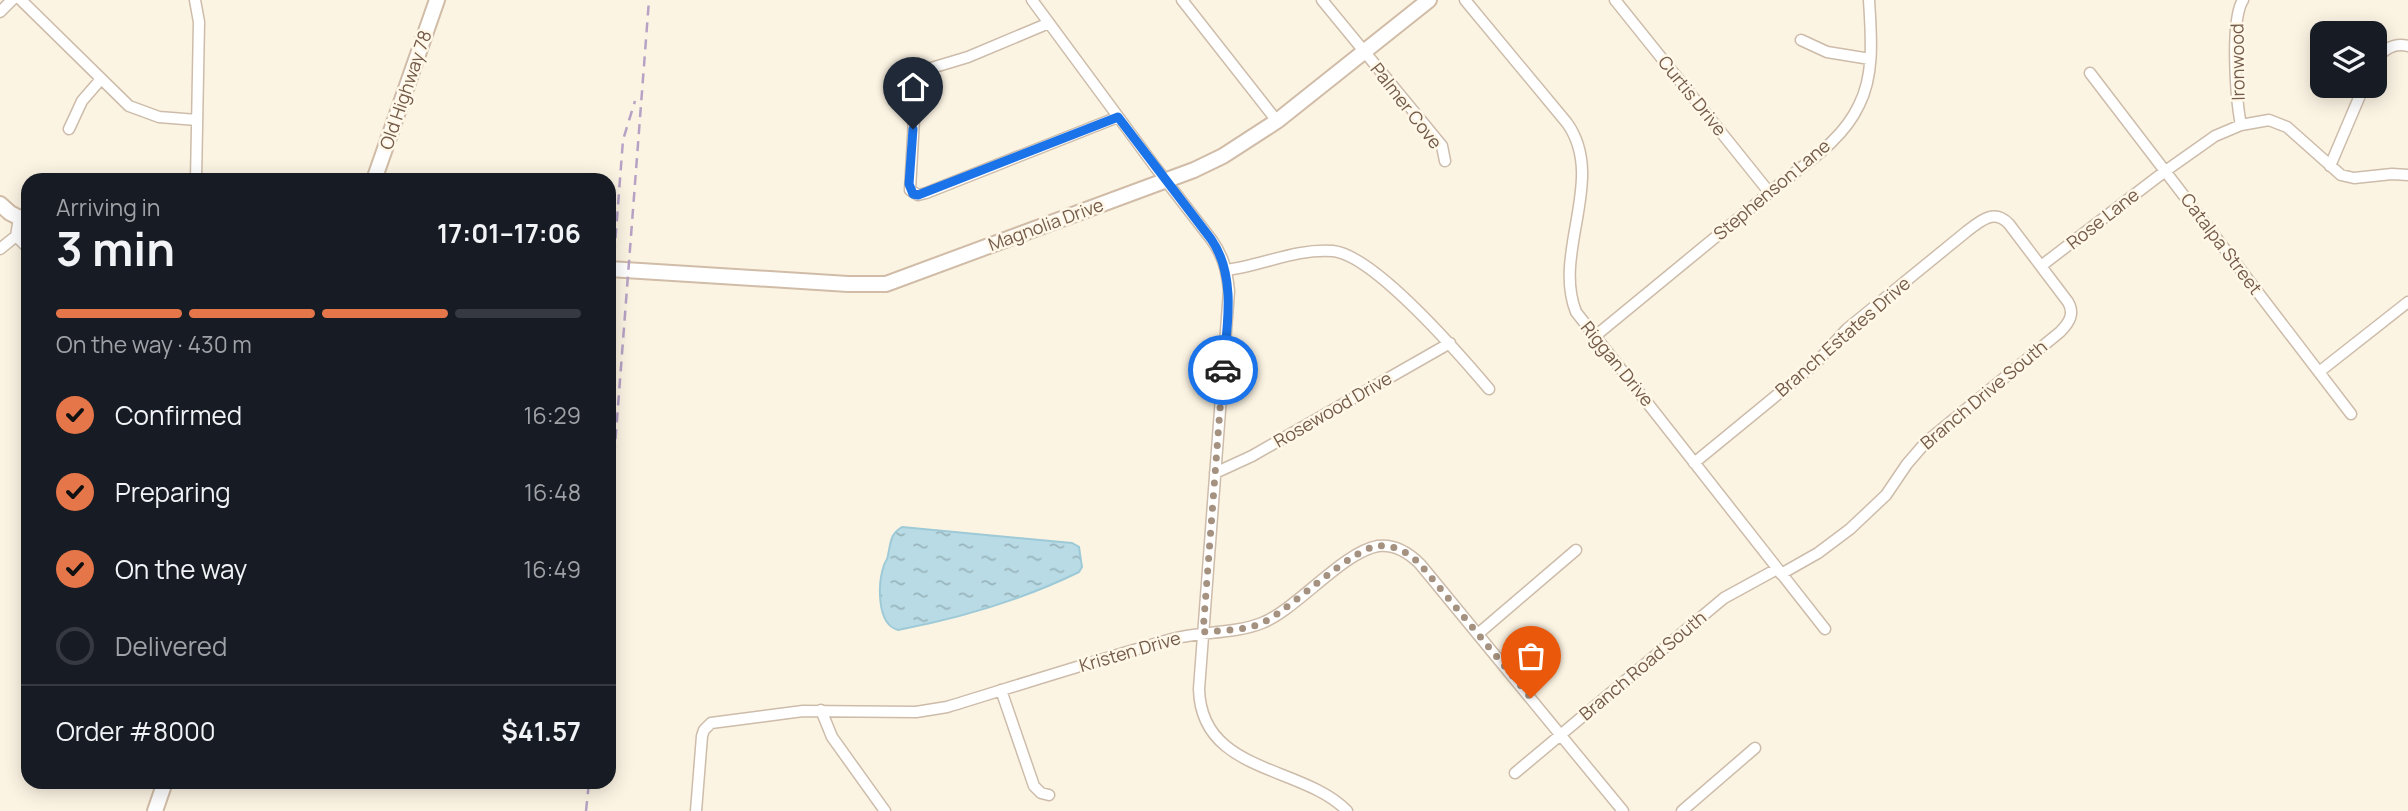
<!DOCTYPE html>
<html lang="en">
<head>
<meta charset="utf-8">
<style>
  :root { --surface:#171b24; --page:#20242c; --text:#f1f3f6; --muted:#9ea1a6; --line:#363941; --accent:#e57649 }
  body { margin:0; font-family:Manrope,sans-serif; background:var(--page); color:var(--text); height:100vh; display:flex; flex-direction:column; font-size:26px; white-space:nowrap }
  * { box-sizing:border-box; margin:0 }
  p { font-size:23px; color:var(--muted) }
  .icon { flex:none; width:38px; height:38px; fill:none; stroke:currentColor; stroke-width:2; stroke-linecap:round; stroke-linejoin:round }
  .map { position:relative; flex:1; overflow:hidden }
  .details { position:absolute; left:21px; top:173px; width:595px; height:616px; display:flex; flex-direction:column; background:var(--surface); border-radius:21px; box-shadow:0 4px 18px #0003 }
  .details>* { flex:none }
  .controls { position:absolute; left:2310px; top:21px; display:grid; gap:14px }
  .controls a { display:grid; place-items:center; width:77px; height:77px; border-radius:14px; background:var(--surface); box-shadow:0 4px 18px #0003; font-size:35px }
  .pin { position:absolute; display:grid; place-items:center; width:60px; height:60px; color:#fff; margin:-72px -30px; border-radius:50% 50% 50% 0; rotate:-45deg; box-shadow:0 0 7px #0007 }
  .pin .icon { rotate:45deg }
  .courier { position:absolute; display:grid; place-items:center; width:70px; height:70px; margin:-35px; border:5px solid #1a73e8; border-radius:50%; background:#fff; color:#222; box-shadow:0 2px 9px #0007 }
  .head em { font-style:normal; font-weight:700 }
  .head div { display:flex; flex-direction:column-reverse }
  .head { display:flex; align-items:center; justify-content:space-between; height:119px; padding:0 35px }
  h1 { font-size:46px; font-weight:700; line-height:52px }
  .bar { display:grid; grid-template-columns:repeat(4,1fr); gap:10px 7px; align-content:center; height:84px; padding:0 35px }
  .bar i { height:9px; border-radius:5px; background:var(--line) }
  .bar .active { background:var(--accent) }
  .bar p { grid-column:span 4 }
  .line { display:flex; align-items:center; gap:18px; padding:0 35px; border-top:2px solid var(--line) }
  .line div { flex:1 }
  ol { padding:0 35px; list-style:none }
  li { display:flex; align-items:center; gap:21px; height:77px }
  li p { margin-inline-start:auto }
  li .icon { padding:7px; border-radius:50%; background:var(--accent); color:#111; stroke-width:4 }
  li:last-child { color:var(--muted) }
  li i { width:38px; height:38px; border:4px solid var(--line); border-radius:50% }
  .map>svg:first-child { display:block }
  .water { fill:url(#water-ripples); stroke:#9ecad7; stroke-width:2 }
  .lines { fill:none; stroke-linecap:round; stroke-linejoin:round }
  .street-casing { stroke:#cdbcaa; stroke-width:13 }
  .secondary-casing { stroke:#d0bca7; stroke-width:18 }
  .street { stroke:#fff; stroke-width:10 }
  .secondary { stroke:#fff; stroke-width:14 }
  .rail { stroke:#b7a2c5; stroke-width:2.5; stroke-dasharray:10 7; stroke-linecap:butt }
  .done { stroke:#a4917f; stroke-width:7; stroke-dasharray:0 12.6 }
  .route { stroke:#1a73e8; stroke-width:9 }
  .labels { text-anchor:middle; stroke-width:5; stroke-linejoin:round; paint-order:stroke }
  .street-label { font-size:18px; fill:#745b49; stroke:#fff8e9 }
</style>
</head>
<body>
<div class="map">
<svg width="2408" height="811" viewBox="0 0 2408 811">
  <defs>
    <pattern id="water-ripples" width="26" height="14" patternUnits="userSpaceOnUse" patternTransform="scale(1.75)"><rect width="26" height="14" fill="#b8dbe5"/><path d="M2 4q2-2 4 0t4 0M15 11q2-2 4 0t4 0" fill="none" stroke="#9ab5bc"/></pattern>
  </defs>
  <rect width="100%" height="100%" fill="#fcf4e3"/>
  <path class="water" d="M 902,527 L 1072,543 L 1079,547 L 1082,567 L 1079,572 C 1022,600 960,618 898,630 C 876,624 878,583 884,565 C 885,562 888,559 888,555 C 891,542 890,534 902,527 Z"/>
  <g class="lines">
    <defs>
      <path id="street" d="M 21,0 L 129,106 L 159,117 L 197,120
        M 195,0 L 199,22 L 196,180
        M 1032,0 L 1156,168 L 1211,239 C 1223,255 1227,271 1229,291 L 1199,689 C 1201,774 1303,765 1347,811
        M 1182,0 L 1277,121
        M 1322,0 L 1442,146 L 1445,161
        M 1465,0 L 1567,123 C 1607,179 1552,252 1576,312 L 1825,629
        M 1615,0 L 1769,192
        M 0,12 L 12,0
        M 1049,23 L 968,57 L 928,69 L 920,73 L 915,101 L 910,190 L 918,195 L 926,193 L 1118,117
        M 1801,40 L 1827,52 L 1870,59
        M 2375,62 C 2382,50 2394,42 2408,46
        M 2090,73 L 2351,414
        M 2241,125 C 2236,100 2230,20 2243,0
        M 69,129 L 82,101 L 101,79
        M 2330,166 L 2364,86
        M 19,218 L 16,236 L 28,248
        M 0,249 L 16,236
        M 2041,266 L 2164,172 L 2215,136 L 2241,125 L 2269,120 L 2287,127 L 2341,175 L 2354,178 L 2392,174 L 2408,175
        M 1226,270 C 1261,266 1296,248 1333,251 C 1374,255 1461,356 1489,389
        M 1594,337 C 1652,289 1710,242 1768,194 C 1799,167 1841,144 1859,105 C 1875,74 1871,34 1869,0
        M 2319,372 L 2408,302
        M 1694,463 L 1816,363 L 1847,329 L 1966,232 C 1980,221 1994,208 2009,224 L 2068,302 C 2075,314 2069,323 2060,332 L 1926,442 L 1907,464 L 1886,495 L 1850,529 L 1818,553 L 1781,574
        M 1215,473 L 1252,456 L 1450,343
        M 1479,633 L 1576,550
        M 1001,690 L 1034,786 L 1041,793 L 1049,795
        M 821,710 L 832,737 L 885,811
        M 1515,773 L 1724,598 L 1777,569
        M 696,811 L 702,736 L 704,730 L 711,723 L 803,711 L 916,712 L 947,707 C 1022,684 1097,660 1172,639 C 1201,631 1234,634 1262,623 C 1297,609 1343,552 1378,546 C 1395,544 1409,553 1420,564 L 1623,811
        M 1682,811 L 1755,748"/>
      <path id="secondary" d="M 374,180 L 437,0
        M 0,204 L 10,213 L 28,222
        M 609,269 L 848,284 L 886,284 L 1194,170 L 1223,156 L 1277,121 L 1429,0
        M 155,811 L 165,782"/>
    </defs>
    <use href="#street" class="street-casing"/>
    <use href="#secondary" class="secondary-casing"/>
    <use href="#street" class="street"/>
    <use href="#secondary" class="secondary"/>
    <path class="rail" d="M 609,323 L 623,140 L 635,101
      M 609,524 L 649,0
      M 586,811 L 589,782"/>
  </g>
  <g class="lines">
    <path class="done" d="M 1223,370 L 1203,632 C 1223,630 1248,631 1266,621 C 1295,605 1349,551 1377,546 C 1394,544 1409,553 1420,564 L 1531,698"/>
    <path class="route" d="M 913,129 L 909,184 L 913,194 L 918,195 L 1118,117 L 1211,239 C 1237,276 1227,327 1223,370"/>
  </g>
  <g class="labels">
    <g class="street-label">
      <text transform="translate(2238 62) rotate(-91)" y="6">Ironwood</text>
      <text transform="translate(406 90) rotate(-71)" y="6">Old Highway 78</text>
      <text transform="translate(1692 96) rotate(51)" y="6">Curtis Drive</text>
      <text transform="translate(1406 106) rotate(52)" y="6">Palmer Cove</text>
      <text transform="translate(1772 190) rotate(-40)" y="6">Stephenson Lane</text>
      <text transform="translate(2103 219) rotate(-38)" y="6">Rose Lane</text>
      <text transform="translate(1046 225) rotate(-20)" y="6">Magnolia Drive</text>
      <text transform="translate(2221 244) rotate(53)" y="6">Catalpa Street</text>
      <text transform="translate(1843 337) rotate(-41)" y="6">Branch Estates Drive</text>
      <text transform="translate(1617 364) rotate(51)" y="6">Riggan Drive</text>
      <text transform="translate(1984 395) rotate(-40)" y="6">Branch Drive South</text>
      <text transform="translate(1333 410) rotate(-30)" y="6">Rosewood Drive</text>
      <text transform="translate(1130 652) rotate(-16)" y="6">Kristen Drive</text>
      <text transform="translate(1643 666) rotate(-40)" y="6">Branch Road South</text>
    </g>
  </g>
</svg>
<div class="controls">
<a><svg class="icon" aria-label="layers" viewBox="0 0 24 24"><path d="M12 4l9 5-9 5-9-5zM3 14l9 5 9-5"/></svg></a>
</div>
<div class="pin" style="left:1531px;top:698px;background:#ea580c"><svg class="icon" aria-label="bag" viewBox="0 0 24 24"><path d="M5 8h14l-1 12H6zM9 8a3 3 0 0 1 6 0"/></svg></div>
<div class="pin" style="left:913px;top:129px;background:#1f2937"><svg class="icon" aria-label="home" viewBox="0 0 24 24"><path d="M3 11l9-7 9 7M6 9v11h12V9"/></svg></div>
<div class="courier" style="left:1223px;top:370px"><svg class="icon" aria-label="car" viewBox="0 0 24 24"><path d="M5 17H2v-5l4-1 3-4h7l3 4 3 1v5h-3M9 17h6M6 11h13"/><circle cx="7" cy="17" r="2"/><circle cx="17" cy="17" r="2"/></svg></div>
<section class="details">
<div class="head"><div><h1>3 min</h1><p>Arriving in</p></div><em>17:01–17:06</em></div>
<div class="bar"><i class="active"></i><i class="active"></i><i class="active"></i><i></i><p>On the way · 430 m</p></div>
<ol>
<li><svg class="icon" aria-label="check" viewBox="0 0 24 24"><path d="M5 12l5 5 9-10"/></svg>Confirmed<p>16:29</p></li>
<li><svg class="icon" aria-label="check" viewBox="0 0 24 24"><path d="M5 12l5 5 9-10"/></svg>Preparing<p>16:48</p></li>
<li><svg class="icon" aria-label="check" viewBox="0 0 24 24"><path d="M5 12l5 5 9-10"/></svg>On the way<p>16:49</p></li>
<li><i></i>Delivered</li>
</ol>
<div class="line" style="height:91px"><div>Order #8000</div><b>$41.57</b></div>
</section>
</div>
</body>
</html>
